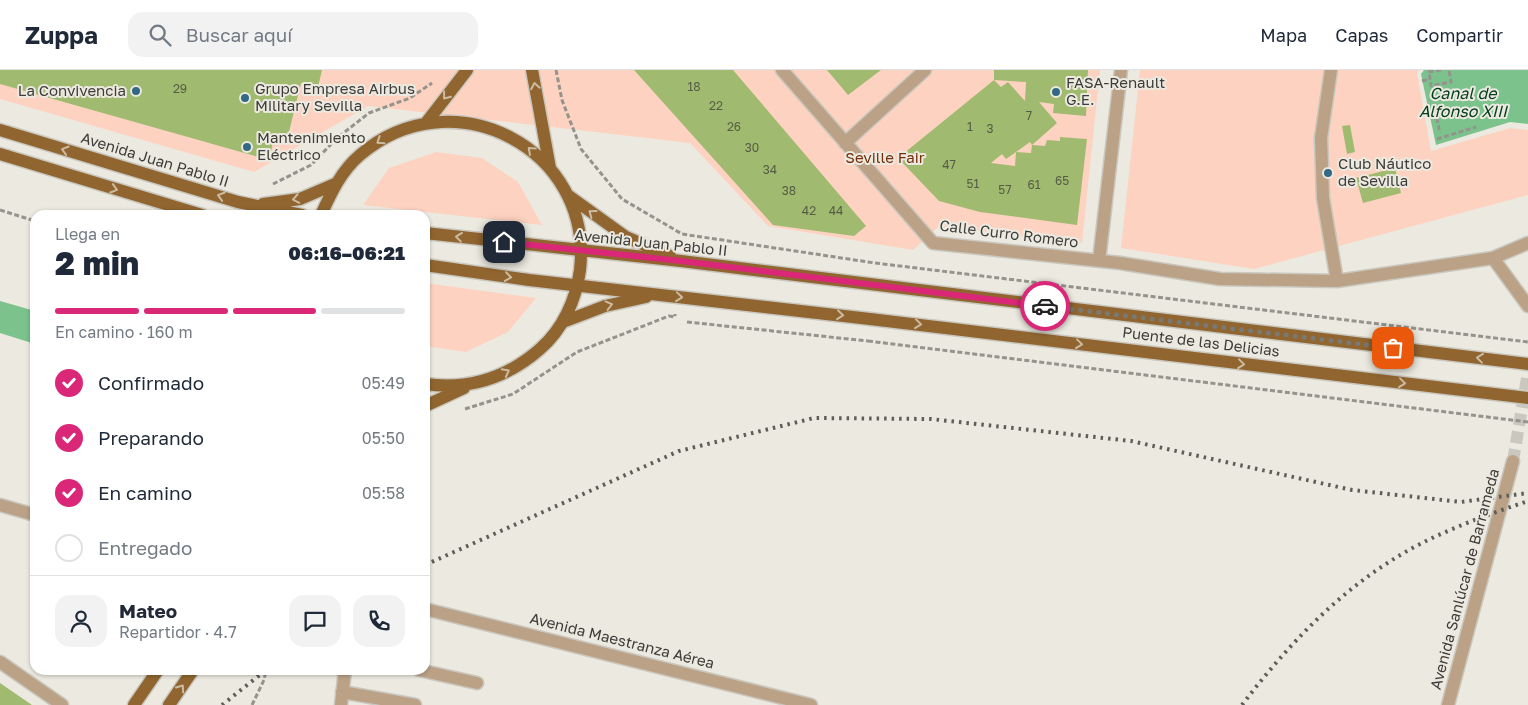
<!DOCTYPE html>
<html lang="es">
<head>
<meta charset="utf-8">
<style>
  :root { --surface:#fff; --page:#f2f2f3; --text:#1f2937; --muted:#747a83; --line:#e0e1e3; --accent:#db2777 }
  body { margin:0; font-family:"Golos Text",sans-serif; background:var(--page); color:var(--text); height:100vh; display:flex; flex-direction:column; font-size:19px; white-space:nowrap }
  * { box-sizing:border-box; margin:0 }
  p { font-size:16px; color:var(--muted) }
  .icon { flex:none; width:28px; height:28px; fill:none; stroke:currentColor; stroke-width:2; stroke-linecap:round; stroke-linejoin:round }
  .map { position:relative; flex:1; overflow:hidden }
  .sheet { position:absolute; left:30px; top:140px; width:400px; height:465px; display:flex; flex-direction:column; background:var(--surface); border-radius:15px; box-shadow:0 1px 4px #0004 }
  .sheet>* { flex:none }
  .pin { position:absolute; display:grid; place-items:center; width:42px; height:42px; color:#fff; margin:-21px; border-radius:10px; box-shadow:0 2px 8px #0006 }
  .courier { position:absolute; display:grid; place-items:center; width:50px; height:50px; margin:-25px; border:4px solid #db2777; border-radius:50%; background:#fff; color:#222; box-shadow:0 1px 6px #0007 }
  .headline em { font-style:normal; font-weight:800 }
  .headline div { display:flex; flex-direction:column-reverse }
  .headline { display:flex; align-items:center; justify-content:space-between; height:85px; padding:0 25px }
  h1 { font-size:32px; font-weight:800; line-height:38px }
  .bar { display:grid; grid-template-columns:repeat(4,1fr); gap:8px 5px; align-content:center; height:60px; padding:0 25px }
  .bar i { height:6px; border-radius:4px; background:var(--line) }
  .bar .active { background:var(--accent) }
  .bar p { grid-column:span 4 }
  .line { display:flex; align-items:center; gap:12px; padding:0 25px; border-top:1px solid var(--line) }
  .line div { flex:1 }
  .round { display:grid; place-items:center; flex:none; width:52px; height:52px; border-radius:15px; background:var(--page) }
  ol { padding:0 25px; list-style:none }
  li { display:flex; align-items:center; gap:15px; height:55px }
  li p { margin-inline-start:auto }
  li .icon { padding:5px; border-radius:50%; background:var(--accent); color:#fff; stroke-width:4 }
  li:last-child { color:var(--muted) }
  li i { width:28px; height:28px; border:2px solid var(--line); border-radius:50% }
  header { display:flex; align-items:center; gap:30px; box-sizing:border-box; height:70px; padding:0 25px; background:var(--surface); border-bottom:1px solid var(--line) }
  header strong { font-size:24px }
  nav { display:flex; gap:28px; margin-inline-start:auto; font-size:18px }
  .search { width:350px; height:45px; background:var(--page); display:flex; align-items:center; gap:12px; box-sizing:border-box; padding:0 18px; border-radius:15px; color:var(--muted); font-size:19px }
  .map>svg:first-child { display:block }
  .green { fill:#fdd2c1 }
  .water { fill:#7bc28d }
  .building { fill:#a0ba6f; fill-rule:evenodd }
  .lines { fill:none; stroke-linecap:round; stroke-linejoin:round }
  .minor-tunnel { stroke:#c9c7be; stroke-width:12; stroke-dasharray:12 6; stroke-linecap:butt }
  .minor-casing { stroke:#c9c7be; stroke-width:15 }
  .major-casing { stroke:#c9c7be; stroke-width:15 }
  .path { stroke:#94938c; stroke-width:3; stroke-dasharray:5 2.5; stroke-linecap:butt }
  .minor { stroke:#bba287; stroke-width:12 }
  .major { stroke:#906530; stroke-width:12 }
  .rail { stroke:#5e5d58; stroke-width:4; stroke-dasharray:2.5 5; stroke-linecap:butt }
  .major-bridge-casing { stroke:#c9c7be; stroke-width:15; stroke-linecap:butt }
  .path-bridge { stroke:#94938c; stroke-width:3; stroke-dasharray:5 2.5; stroke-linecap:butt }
  .major-bridge { stroke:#906530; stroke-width:12 }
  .oneway { stroke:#ccbba2 }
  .done { stroke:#7a7973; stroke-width:5; stroke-dasharray:0 9 }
  .route { stroke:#db2777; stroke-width:6 }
  .poi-dot { fill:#336985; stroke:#eceae0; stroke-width:2 }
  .labels { text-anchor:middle; stroke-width:4; stroke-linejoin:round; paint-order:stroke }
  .number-label { font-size:12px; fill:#565c46 }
  .poi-label { font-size:15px; fill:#3d3c38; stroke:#eceae0; text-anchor:start }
  .park-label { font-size:15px; fill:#76300e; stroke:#eceae0 }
  .street-label { font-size:15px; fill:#3d3c38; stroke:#eceae0 }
  .water-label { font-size:16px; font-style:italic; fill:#043d1c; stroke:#eceae0 }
</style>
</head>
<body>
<header>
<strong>Zuppa</strong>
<div class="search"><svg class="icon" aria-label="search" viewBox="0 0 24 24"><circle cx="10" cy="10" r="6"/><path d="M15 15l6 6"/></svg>Buscar aquí</div>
<nav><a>Mapa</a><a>Capas</a><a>Compartir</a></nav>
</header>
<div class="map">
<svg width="1528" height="635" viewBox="0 0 1528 635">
  <rect width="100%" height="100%" fill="#eceae0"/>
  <path class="green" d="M 0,0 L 1100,0 L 1082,173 L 939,156 L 913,180 L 768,156 L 690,73 L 368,36 L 254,102 L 0,29 Z
    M 1140,0 L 1419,0 L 1417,3 L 1431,81 L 1510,58 L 1528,60 L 1528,125 L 1254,199 L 1121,178 Z
    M 436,82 L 482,88 L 518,112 L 542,155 L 363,135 L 389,98 Z
    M 425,213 L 536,228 L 508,262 L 466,282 L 425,276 Z"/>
  <path class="water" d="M 1424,0 L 1528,0 L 1528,54 L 1510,52 L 1436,75 L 1421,4 Z
    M 0,231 L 35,241 L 35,274 L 0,263 Z"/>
  <path class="building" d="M 0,0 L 322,0 L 318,17 L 301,13 L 288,66 L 275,63 L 269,90 L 0,14 Z
    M 634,0 L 733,0 L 866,156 L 854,166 L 773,155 Z
    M 827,0 L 881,0 L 848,25 Z
    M 994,0 L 1088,0 L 1086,46 L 1053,43 L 1054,34 L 1039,32 L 1057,53 L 1032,75 L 1045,76 L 1047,70 L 1060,71 L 1060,67 L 1087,69 L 1077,155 L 980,142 L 939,131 L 898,88 L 994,10 L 1001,17 L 1008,12 L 1025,31 L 1026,12 L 994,10 ZM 1030,72 L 1032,75 L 1031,83 L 1016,82 ZM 1016,82 L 1015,96 L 991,93 L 1002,84 L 1006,89 Z
    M 1350,55 L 1355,82 L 1347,84 L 1342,56 Z
    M 1395,98 L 1401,123 L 1363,133 L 1356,108 Z
    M 0,613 L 32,635 L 0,635 Z"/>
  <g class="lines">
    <path class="minor-tunnel" d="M 1513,391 L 1528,302"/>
    <defs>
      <path id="minor" d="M 782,0 L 933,173 L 1120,193 L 1220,209 L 1337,211 L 1493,188 L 1528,173
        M 1331,0 L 1321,68 L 1323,128 L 1337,211
        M 845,73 L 925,0
        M 1493,188 L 1528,236
        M 1099,191 L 1121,0
        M 0,435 L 35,445
        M 425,539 L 811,635
        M 0,592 L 62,635
        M 419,600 L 477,613
        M 342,622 L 415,635
        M 341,635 L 345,600
        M 1448,635 L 1513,391"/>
      <path id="major" d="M 532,0 L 550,98
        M 426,53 L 467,0
        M 0,60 L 238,132 L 302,145
        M 0,84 L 202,145
        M 569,126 L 626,167 L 670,186
        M 263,134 L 300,129 L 335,114
        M 321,145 C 331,123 341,101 360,85 C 452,6 594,78 580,200 C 576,230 563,259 540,279 C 507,308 468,320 425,314
        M 425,163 L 681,191 L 1528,294
        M 425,195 L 529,210 L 870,249
        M 563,252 L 605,236 L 646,227
        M 425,336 L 464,318
        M 134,635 L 158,600
        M 169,635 L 193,600"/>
    </defs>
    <use href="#minor" class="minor-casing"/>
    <use href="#major" class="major-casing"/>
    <path class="path" d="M 556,0 L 562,30 L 581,79 L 622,129 L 682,164 L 875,193 L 1528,272
      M 1441,0 L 1429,2 L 1431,16 L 1451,12 L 1449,0
      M 1422,11 L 1430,9
      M 1432,26 L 1440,63
      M 1437,69 L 1476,57
      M 273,114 L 311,95 L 337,68 L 369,43 L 410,28 L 432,13
      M 0,140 L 35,151
      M 687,252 L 868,271
      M 465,339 L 513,324 L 577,282 L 669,246 L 675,247 L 675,244
      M 252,635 L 264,610 L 266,600"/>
    <use href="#minor" class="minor"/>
    <use href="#major" class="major"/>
    <path class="rail" d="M 425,495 L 679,381 L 814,348 L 931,349 L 1131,371 L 1352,420 L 1461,432 L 1528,423
      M 222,635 L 266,600
      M 1242,635 C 1283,581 1331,529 1389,492 C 1430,465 1481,447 1528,431"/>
    <defs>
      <path id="major-bridge" d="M 870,249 L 1528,328"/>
    </defs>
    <use href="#major-bridge" class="major-bridge-casing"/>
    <path class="path-bridge" d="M 868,271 L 1528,352"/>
    <use href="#major-bridge" class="major-bridge"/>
  </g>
  <defs><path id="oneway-chevron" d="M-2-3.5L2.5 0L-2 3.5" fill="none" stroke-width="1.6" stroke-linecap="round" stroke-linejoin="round" transform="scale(1.25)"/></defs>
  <g class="oneway">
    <use href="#oneway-chevron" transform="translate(535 16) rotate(-100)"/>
    <use href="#oneway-chevron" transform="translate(446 26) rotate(128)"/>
    <use href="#oneway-chevron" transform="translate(380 71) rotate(146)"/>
    <use href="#oneway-chevron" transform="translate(65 80) rotate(-163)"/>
    <use href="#oneway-chevron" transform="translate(531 80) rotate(-138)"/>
    <use href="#oneway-chevron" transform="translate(114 119) rotate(17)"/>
    <use href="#oneway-chevron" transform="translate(221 126) rotate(-163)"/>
    <use href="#oneway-chevron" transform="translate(296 129) rotate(169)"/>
    <use href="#oneway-chevron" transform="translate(592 143) rotate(-144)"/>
    <use href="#oneway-chevron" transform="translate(459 167) rotate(-173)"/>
    <use href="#oneway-chevron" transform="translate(508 207) rotate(8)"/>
    <use href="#oneway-chevron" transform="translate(679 227) rotate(6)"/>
    <use href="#oneway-chevron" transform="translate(609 235) rotate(-14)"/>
    <use href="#oneway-chevron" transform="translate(840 245) rotate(6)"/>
    <use href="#oneway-chevron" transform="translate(918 254) rotate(7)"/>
    <use href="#oneway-chevron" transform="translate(1079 274) rotate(7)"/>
    <use href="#oneway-chevron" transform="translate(1480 288) rotate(-173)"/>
    <use href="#oneway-chevron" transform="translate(1241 294) rotate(7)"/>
    <use href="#oneway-chevron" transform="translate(506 302) rotate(-28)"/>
    <use href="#oneway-chevron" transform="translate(1402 313) rotate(7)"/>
    <use href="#oneway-chevron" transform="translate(181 618) rotate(-55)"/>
  </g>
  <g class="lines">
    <path class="done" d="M 1045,236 L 1393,278"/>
    <path class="route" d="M 504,172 L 681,191 L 1045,236"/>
  </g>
  <g class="poi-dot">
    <circle cx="136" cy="21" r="5"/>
    <circle cx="1056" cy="22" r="5"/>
    <circle cx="245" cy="28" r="5"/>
    <circle cx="247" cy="77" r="5"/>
    <circle cx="1328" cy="103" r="5"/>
  </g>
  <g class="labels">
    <g class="number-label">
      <text x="694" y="21">18</text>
      <text x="180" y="23">29</text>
      <text x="716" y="40">22</text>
      <text x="1029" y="50">7</text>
      <text x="734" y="61">26</text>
      <text x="970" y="61">1</text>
      <text x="990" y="63">3</text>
      <text x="752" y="82">30</text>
      <text x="949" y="99">47</text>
      <text x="770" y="104">34</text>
      <text x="1062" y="115">65</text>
      <text x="973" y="118">51</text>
      <text x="1034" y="119">61</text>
      <text x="1005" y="124">57</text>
      <text x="789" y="125">38</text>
      <text x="809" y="145">42</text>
      <text x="836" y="145">44</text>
    </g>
    <g class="poi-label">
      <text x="1066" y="18">FASA-Renault<tspan x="1066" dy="17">G.E.</tspan></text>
      <text x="255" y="24">Grupo Empresa Airbus<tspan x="255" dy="17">Military Sevilla</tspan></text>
      <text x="126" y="26" text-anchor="end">La Convivencia</text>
      <text x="257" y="73">Mantenimiento<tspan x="257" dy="17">Eléctrico</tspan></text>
      <text x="1338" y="99">Club Náutico<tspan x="1338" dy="17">de Sevilla</tspan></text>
    </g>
    <g class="park-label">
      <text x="885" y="93">Seville Fair</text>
    </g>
    <g class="street-label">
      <text transform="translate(155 90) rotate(17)" y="5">Avenida Juan Pablo II</text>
      <text transform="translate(1009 164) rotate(7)" y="5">Calle Curro Romero</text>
      <text transform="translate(651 173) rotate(6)" y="5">Avenida Juan Pablo II</text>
      <text transform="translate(1201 272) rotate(7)" y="5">Puente de las Delicias</text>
      <text transform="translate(1465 509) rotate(-75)" y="5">Avenida Sanlúcar de Barrameda</text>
      <text transform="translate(622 571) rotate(14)" y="5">Avenida Maestranza Aérea</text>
    </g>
    <g class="water-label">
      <text x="1463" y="29">Canal de<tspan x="1463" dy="18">Alfonso XIII</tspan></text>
    </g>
  </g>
</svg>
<div class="pin" style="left:1393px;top:278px;background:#ea580c"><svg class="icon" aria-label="bag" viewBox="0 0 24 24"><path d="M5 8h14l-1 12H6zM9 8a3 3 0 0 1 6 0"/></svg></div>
<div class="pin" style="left:504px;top:172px;background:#1f2937"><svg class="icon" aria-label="home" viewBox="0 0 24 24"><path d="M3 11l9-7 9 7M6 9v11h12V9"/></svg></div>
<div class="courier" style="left:1045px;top:236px"><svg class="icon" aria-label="car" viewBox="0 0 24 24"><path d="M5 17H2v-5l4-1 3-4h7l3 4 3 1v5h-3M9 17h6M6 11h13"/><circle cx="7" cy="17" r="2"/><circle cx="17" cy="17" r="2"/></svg></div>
<section class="sheet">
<div class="headline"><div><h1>2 min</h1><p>Llega en</p></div><em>06:16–06:21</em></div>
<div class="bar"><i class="active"></i><i class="active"></i><i class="active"></i><i></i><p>En camino · 160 m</p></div>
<ol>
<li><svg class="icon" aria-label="check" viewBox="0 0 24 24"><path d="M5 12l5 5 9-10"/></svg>Confirmado<p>05:49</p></li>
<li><svg class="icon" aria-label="check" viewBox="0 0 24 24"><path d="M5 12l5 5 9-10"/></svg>Preparando<p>05:50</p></li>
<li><svg class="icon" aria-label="check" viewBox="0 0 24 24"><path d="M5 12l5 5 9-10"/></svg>En camino<p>05:58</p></li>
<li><i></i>Entregado</li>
</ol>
<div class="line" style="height:90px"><a class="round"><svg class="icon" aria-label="person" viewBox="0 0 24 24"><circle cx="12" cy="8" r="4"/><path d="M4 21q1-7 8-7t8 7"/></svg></a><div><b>Mateo</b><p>Repartidor · 4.7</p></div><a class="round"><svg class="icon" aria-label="chat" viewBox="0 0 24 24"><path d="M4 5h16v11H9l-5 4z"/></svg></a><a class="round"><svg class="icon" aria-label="phone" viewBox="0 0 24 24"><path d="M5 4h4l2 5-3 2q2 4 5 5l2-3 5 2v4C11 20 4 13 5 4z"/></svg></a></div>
</section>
</div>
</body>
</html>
